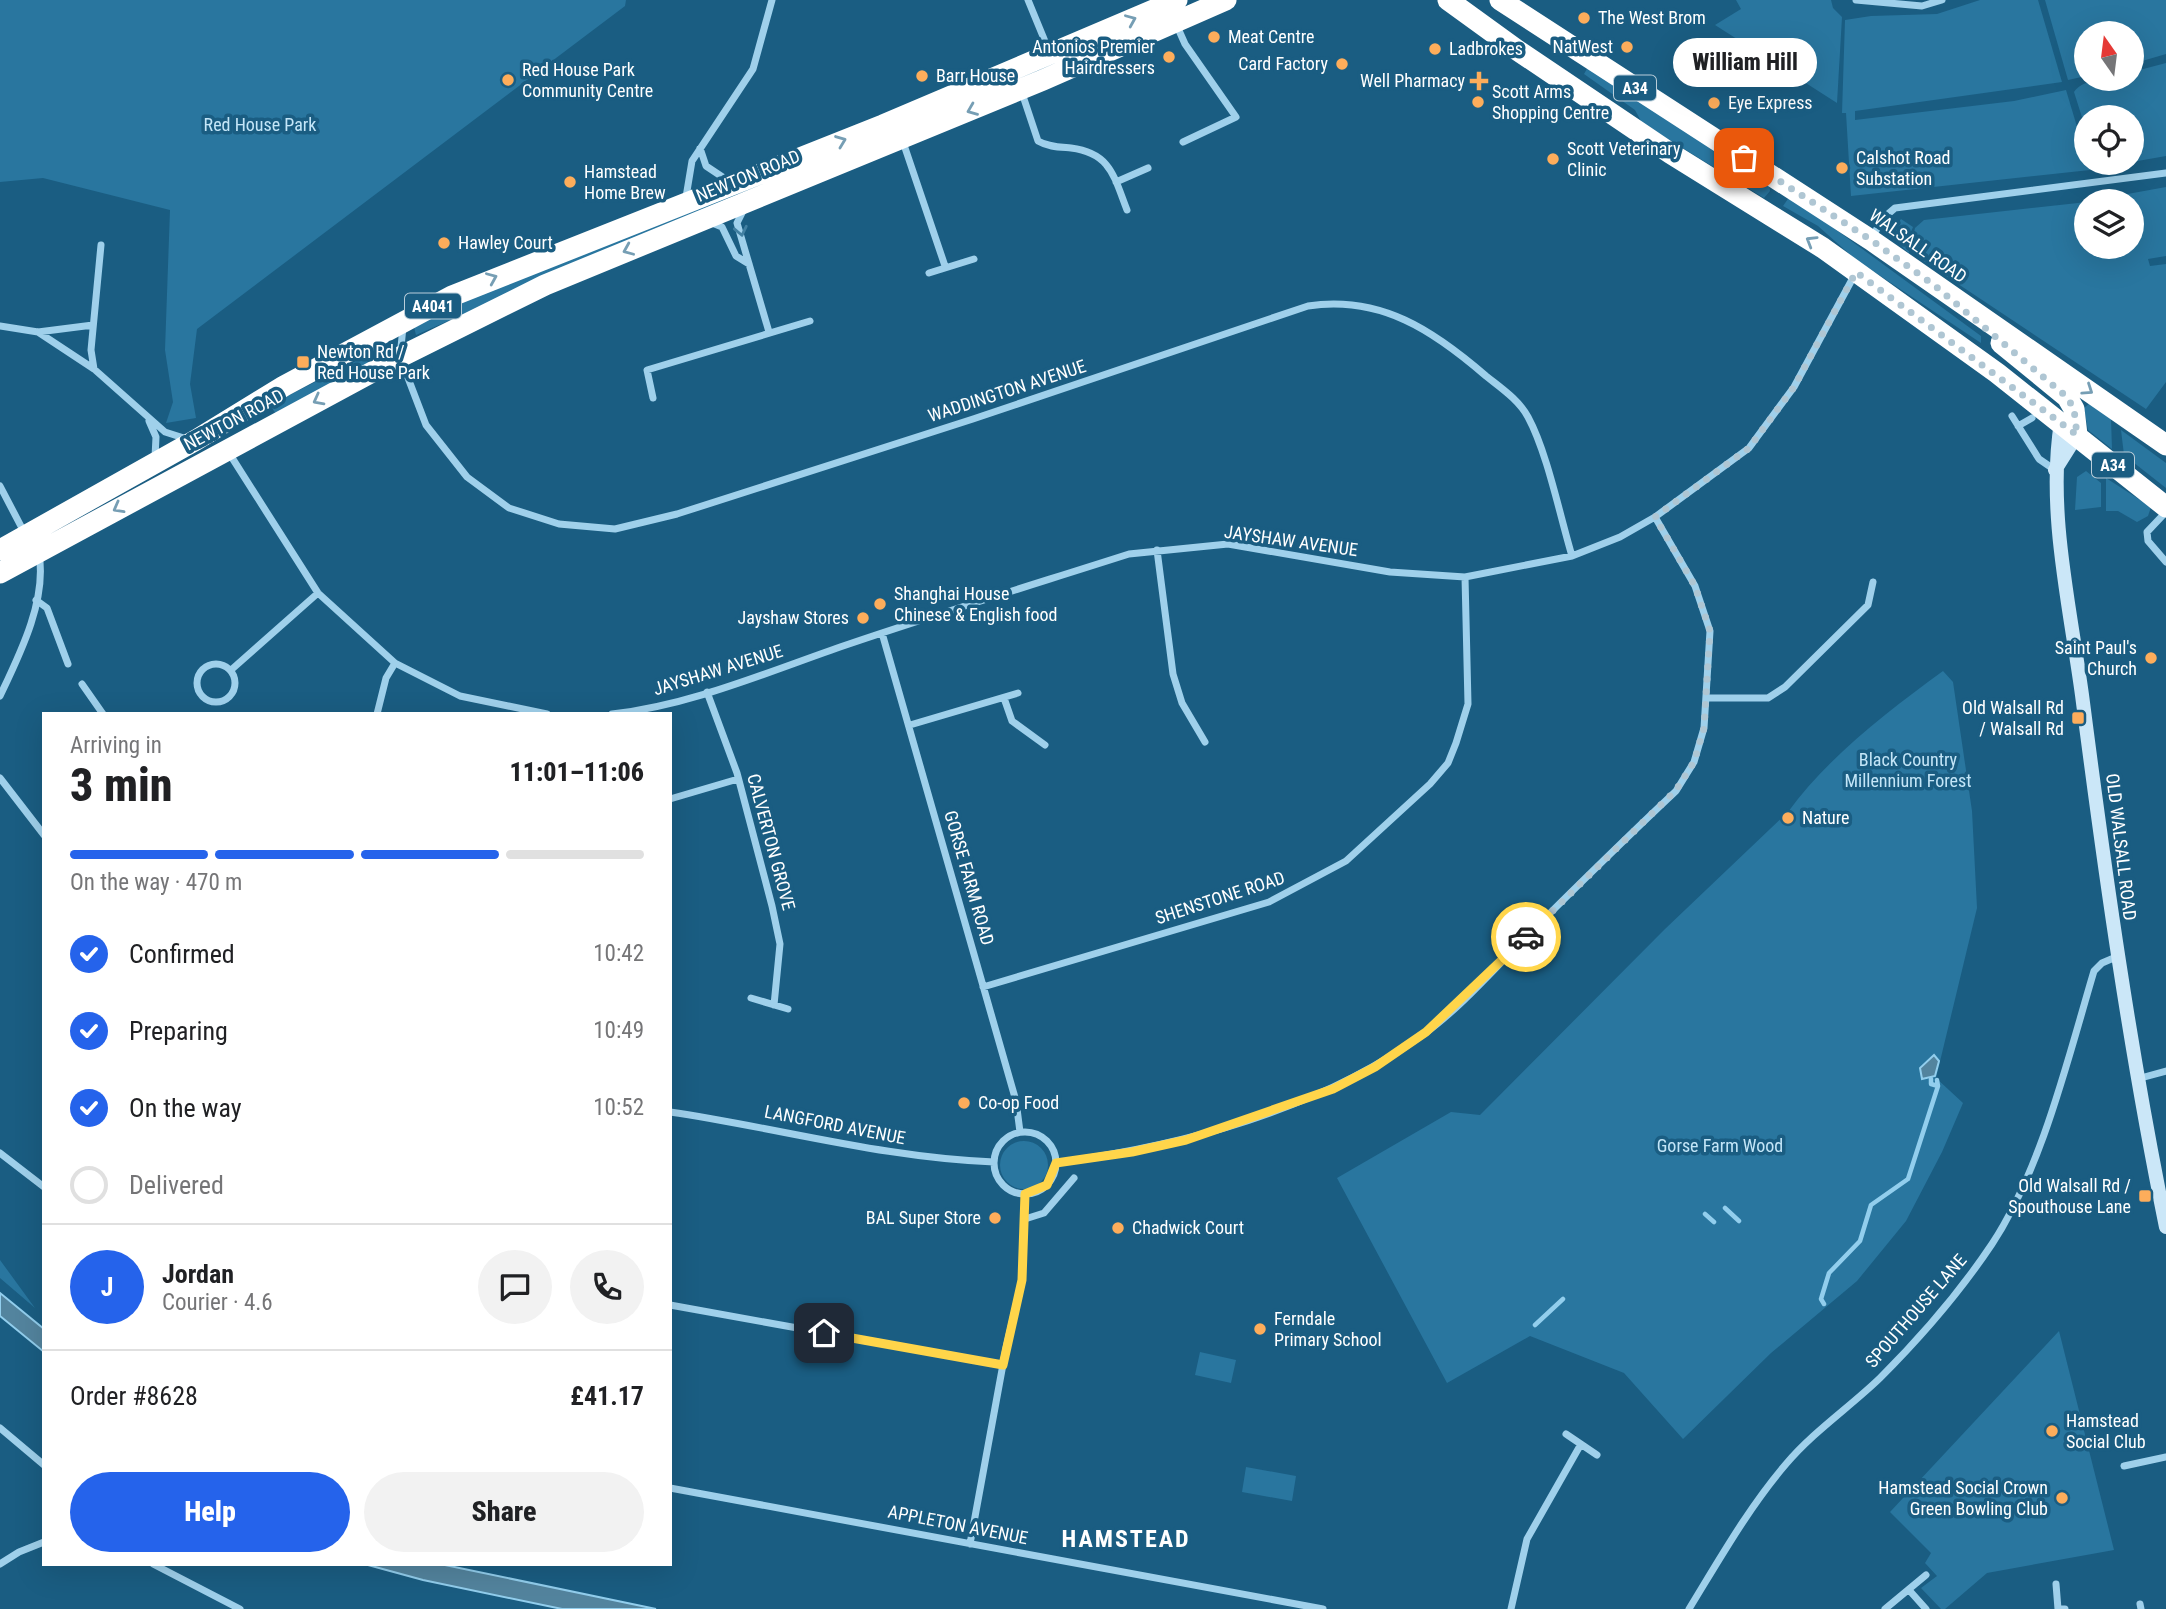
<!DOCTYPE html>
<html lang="en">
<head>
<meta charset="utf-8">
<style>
  :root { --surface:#fff; --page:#f2f2f2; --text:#202124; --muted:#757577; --line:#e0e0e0; --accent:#2563eb }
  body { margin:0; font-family:"Roboto Condensed",sans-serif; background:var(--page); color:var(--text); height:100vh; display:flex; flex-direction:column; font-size:26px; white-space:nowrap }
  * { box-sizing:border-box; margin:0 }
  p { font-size:23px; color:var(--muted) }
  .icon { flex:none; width:38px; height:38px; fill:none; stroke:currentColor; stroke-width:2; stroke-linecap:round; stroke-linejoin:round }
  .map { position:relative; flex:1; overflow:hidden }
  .details { position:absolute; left:42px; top:712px; width:630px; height:854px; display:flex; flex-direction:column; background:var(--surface); border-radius:0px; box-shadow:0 7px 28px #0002 }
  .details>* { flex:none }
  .needle { width:46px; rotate:346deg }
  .controls { position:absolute; left:2074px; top:21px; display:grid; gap:14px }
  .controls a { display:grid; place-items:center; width:70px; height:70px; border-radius:50%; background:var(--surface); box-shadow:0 7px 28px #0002; font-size:35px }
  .pin { position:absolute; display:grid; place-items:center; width:60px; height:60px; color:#fff; margin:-30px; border-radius:14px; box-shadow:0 4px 10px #0006 }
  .courier { position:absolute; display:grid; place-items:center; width:70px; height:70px; margin:-35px; border:5px solid #ffd54a; border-radius:50%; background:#fff; color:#222; box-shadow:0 2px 9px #0007 }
  .bubble { position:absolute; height:49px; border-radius:24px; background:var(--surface); box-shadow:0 7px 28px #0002; font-size:23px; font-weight:800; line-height:49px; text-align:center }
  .headline em { font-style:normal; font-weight:800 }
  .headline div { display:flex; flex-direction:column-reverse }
  .headline { display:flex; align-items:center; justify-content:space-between; height:119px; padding:0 28px }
  h1 { font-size:46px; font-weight:800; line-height:52px }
  .bar { display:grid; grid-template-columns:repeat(4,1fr); gap:10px 7px; align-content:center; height:84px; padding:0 28px }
  .bar i { height:9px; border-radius:5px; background:var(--line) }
  .bar .current { background:var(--accent) }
  .bar p { grid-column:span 4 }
  .line { display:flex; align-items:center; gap:18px; padding:0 28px; border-top:2px solid var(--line) }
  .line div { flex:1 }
  .round { display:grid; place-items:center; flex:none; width:74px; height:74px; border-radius:37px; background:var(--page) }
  ol { padding:0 28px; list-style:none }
  li { display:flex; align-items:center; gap:21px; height:77px }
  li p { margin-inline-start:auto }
  li .icon { padding:7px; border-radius:50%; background:var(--accent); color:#fff; stroke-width:4 }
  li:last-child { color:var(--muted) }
  li i { width:38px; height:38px; border:4px solid var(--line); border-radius:50% }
  .primary-button { display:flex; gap:14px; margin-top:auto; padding:14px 28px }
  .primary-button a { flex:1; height:80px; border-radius:42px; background:var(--accent); color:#fff; font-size:28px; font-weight:800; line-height:80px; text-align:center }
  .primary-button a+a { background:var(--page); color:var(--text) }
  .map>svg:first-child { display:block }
  .green { fill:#29769f; fill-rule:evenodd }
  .water { fill:#53849e; stroke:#92ceed; stroke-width:2 }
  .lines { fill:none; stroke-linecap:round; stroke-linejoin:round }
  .stream { stroke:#92ceed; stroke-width:4.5 }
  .street { stroke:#9fd0eb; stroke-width:7 }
  .secondary { stroke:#cbe7f8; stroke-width:14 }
  .highway { stroke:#fff; stroke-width:21 }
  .oneway { stroke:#769eb4 }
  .oneway2 { stroke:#4280a2 }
  .done { stroke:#afc6d3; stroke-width:7; stroke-dasharray:0 12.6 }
  .route { stroke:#ffd54a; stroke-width:9 }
  .poi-dot { fill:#fdad5b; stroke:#1a5d82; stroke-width:2.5 }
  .labels { text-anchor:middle; stroke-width:7; stroke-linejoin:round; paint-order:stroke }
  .shield { fill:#1a5d82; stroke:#baceda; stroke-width:2 }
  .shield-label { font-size:16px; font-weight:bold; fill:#fff }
  .poi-label { font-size:18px; fill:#fff; stroke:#1a5d82; text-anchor:start }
  .park-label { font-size:18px; fill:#c4e6f8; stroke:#1a5d82 }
  .street-label { font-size:18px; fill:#fff; stroke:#1a5d82 }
  .district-label { font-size:24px; font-weight:bold; letter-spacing:2px; fill:#fff; stroke:#1a5d82 }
</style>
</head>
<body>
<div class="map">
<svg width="2166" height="1609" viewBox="0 0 2166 1609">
  <rect width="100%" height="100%" fill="#1a5d82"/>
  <path class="green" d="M 0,0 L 626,0 L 625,6 L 197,329 L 190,384 L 196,418 L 166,423 L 173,402 L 165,350 L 170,210 L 43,178 L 0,182 Z
    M 1736,0 L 1831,0 L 1833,8 L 1842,17 L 1837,103 L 1715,25 L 1741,9 Z
    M 1980,0 L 2038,0 L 2062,82 L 1855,111 L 1855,120 L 2014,101 L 2066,90 L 2090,170 L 1851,196 L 1846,113 L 1842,113 L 1845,20 L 1871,16 L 1937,14 Z
    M 2045,0 L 2166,0 L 2166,54 L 2132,64 L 2132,33 L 2086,33 L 2086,76 L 2068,80 Z
    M 1078,49 L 1081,54 L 640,237 L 416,335 L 414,327 L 459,301 Z
    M 2166,63 L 2166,156 L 2132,162 L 2132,117 L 2086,117 L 2086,130 L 2074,92 C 2083,77 2115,79 2132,79 L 2132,72 Z
    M 1588,67 L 1769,184 L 1770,191 L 1764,198 L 1642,123 L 1635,110 L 1584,74 Z
    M 2166,187 L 2166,256 L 2148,259 L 2150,266 L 2166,264 L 2166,382 L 2146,409 L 1922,260 L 1911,245 L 1915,228 L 1924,220 L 2078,203 ZM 2132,201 L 2132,247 L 2086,247 L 2086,201 Z
    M 1790,196 L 1981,336 L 1981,343 L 1855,259 L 1818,226 L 1783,206 Z
    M 1901,219 L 1913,227 L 1908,239 L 1909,253 C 1896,243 1890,233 1901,219 Z
    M 364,357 L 370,365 L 276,414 L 270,405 Z
    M 2090,403 L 2111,419 L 2112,449 L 2088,430 L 2084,408 Z
    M 2121,430 L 2166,463 L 2166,488 L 2124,455 Z
    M 2086,471 L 2101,483 L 2101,507 L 2075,510 L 2077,477 Z
    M 2106,478 L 2151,507 L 2148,516 L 2137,522 L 2118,511 L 2106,511 Z
    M 1943,671 L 1953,682 L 1972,811 L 1977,908 L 1936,1078 L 1963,1103 L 1942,1152 L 1906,1221 L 1857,1281 L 1771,1353 L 1683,1439 L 1624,1373 L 1530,1336 L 1447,1383 L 1337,1178 L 1451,1112 L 1480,1115 L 1665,929 L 1788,812 C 1828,757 1888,711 1943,671 Z
    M1000 1165a24 24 0 1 1 48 0a24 24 0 1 1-48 0Z
    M 0,1260 L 35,1308 L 0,1278 Z
    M 2059,1331 L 2114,1550 L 1987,1573 L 1945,1609 L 1941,1609 L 1921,1588 L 1937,1576 L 1925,1563 L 1931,1553 L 1890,1512 Z
    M 1200,1352 L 1236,1360 L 1231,1383 L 1195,1375 Z
    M 1246,1467 L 1296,1476 L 1292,1501 L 1242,1492 Z"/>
  <path class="water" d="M 1934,1055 L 1939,1061 L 1935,1076 L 1922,1079 L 1920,1068 Z
    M 0,1293 L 44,1329 L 44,1352 L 0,1316 Z
    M 368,1565 L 445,1565 L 656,1609 L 562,1609 L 423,1580 Z"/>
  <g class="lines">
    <path class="stream" d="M 1931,1079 L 1931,1084 L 1938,1086
      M 1725,1208 L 1739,1221
      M 1705,1214 L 1714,1222
      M 1824,1304 L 1821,1299 L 1829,1273 L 1860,1241 L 1871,1205 L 1908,1179 L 1938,1086 L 1937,1080
      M 1535,1325 L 1563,1299"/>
    <path class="street" d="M 1028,0 L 1049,51
      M 1856,0 L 1922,6 L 1942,0
      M 1177,26 L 1185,44 L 1236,117 L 1183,142
      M 1021,90 L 1038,141 C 1048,147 1060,147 1071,148 C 1111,153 1114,177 1127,210
      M 902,139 L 945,266
      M 700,148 L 706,166 L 730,182
      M 1116,182 L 1148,168
      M 686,197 L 692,161 L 753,69 L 772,0
      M 744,209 L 737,223 L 769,332
      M 712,223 L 722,227 L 736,256 L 749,264
      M 1873,237 L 1881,220 L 1895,208 L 2166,173
      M 929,273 L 974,259
      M 0,326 L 38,332 L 93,325
      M 403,327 L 400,357 L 426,425 L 467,477 L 509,508 L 559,524 L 615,529 L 677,514 L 973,419 L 1308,306 C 1381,295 1434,331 1486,376 C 1501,388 1519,400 1528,417 C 1547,452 1560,516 1572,556
      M 38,332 L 94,369 L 165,432 L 187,439
      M 368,348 L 383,347 L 396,354
      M 94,369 L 91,350 L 101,245
      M 653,398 L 647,370 L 810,321
      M 2012,416 L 2039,459 L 2055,470
      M 149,421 L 156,437 L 155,457
      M 2018,426 L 2032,418
      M 229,453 L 318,593 L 395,663 L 460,696 L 547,714
      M 0,486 L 24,532
      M 2166,512 L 2147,532 L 2148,541 L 2166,562
      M 1157,550 L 1173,674 L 1182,703 L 1205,742
      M 36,600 L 47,608 L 68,664
      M 882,633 L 1016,1101 L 1020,1132
      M197 683a19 19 0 1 1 38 0a19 19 0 1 1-38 0Z
      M 231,670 L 318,593
      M 82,684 L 103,714
      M 707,692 L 737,773 L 772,906 L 780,944 L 774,1005
      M 0,696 C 20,654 47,600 39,554
      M 1004,698 L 1012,721 L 1045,745
      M 1706,698 L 1768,698 L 1785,687 L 1868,605 L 1873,582
      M 377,714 L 386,678 L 395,663
      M 612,714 C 692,705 770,671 846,645 C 940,613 1035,584 1129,554 L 1228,544 L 1390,572 L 1465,577 L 1572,556 L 1620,537 L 1655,517 L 1749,448 L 1794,387 L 1855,274
      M 910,725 L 1018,693
      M 0,778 L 44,835
      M 670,799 L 738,779
      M 983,987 L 1269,902 L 1346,861 L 1430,784 L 1448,763 L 1456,743 L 1468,704 L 1465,577
      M 751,998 L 788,1009
      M 2137,1079 L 2166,1071
      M 670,1112 C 779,1128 884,1158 994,1162
      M994 1163a31 31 0 1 1 62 0a31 31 0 1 1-62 0Z
      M 0,1153 L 44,1187
      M 1056,1163 C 1185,1145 1316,1111 1424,1034 C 1460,1008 1492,971 1524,939 C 1574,889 1625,839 1676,791 L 1694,762 L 1704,728 L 1710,631 L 1695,586 L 1655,517
      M 1025,1219 L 1044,1213 L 1074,1178
      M 670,1305 L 1003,1365
      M 0,1428 L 44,1465
      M 1566,1434 L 1597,1455
      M 2124,1466 L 2166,1457
      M 670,1488 L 1323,1609
      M 970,1544 L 1006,1348 L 1022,1280 L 1025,1194
      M 0,1564 L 19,1552 L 44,1542
      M 153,1564 L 240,1609
      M 2056,1584 L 2058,1609 L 2065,1609
      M 1909,1590 L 1926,1609
      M 2140,1604 L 2141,1609
      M 1511,1609 L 1527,1539 L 1581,1444
      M 1689,1609 C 1719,1560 1749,1507 1786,1464 C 1814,1431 1850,1407 1880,1378 C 1921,1337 1960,1292 1992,1244 C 2042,1168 2068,1058 2094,971 L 2102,963 L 2116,957
      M 1885,1609 L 1926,1575"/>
    <path class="secondary" d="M 2061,422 C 2047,511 2070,606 2082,695 C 2105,874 2130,1051 2166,1227
      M 2055,470 L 2077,435"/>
    <path class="highway" d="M 1448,0 L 1517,50 L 1670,153 L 1823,248 L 1997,373 L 2166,507
      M 1500,0 L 1871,240 L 2166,445
      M 2001,343 L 2067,397 L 2074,409 L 2077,435
      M 0,550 L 196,440 L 284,386 L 452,296 L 883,125 L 1177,0
      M 0,573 L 400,357 L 545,285 L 1043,80 L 1226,0"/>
  </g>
  <defs><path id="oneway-chevron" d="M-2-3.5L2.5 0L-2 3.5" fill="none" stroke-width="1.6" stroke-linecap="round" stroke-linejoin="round" transform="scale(1.75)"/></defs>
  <g class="oneway">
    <use href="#oneway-chevron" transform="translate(1131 20) rotate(-23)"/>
    <use href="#oneway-chevron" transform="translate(972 110) rotate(158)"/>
    <use href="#oneway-chevron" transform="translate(841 141) rotate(-21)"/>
    <use href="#oneway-chevron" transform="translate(1811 241) rotate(-149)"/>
    <use href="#oneway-chevron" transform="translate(628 250) rotate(157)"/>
    <use href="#oneway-chevron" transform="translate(492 278) rotate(-23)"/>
    <use href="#oneway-chevron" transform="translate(2088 390) rotate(34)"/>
    <use href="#oneway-chevron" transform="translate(318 400) rotate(152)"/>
    <use href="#oneway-chevron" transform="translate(118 508) rotate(151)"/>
  </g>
  <use class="oneway2" href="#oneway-chevron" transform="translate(741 231) rotate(78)"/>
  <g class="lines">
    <path class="done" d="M 1526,937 L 1676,790 L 1694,762 L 1704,728 L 1710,631 L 1695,586 L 1655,517 L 1749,448 L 1794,387 L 1856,272 L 2077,435 L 2074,409 L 2067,397 L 1934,285 L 1871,240 L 1744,158"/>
    <path class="route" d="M 824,1333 L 1003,1365 L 1022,1280 L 1025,1194 L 1047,1185 L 1056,1163 L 1132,1152 L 1186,1140 L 1333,1089 L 1375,1067 L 1426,1032 L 1526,937"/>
  </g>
  <g class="poi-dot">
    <circle cx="1584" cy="18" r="7"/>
    <circle cx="1214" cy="37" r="7"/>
    <circle cx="1627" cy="47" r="7"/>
    <circle cx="1435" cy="49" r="7"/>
    <circle cx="1169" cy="57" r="7"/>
    <circle cx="1342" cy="64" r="7"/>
    <circle cx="922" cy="76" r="7"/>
    <circle cx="508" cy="80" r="7"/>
    <path d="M1475.5 70.5h7v7h7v7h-7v7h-7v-7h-7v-7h7z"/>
    <circle cx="1478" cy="102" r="7"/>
    <circle cx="1714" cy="103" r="7"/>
    <circle cx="1553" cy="159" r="7"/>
    <circle cx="1842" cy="168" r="7"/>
    <circle cx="570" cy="182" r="7"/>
    <circle cx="444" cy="243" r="7"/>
    <rect x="296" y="355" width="14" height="14" rx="3.5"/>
    <circle cx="880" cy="604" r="7"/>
    <circle cx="863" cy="618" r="7"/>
    <circle cx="2151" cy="658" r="7"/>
    <rect x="2071" y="711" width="14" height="14" rx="3.5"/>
    <circle cx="1788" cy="818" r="7"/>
    <circle cx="964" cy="1103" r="7"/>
    <rect x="2138" y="1189" width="14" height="14" rx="3.5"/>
    <circle cx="995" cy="1218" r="7"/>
    <circle cx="1118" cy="1228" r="7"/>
    <circle cx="1260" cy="1329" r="7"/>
    <circle cx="2052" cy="1431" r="7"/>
    <circle cx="2062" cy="1498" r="7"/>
  </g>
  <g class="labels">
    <g class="shield">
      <rect x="1614" y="75.5" width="42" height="25" rx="5"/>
      <rect x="405" y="293.5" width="56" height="25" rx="5"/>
      <rect x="2092" y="452.5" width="42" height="25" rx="5"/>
    </g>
    <g class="shield-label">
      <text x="1635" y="94">A34</text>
      <text x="433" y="312">A4041</text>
      <text x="2113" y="471">A34</text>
    </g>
    <g class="poi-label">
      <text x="1598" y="24">The West Brom</text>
      <text x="1228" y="43">Meat Centre</text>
      <text x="1155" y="53" text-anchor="end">Antonios Premier<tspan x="1155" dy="21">Hairdressers</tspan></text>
      <text x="1613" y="53" text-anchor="end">NatWest</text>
      <text x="1449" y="55">Ladbrokes</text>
      <text x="1328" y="70" text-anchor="end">Card Factory</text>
      <text x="522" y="76">Red House Park<tspan x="522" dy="21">Community Centre</tspan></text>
      <text x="936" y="82">Barr House</text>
      <text x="1465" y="87" text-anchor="end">Well Pharmacy</text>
      <text x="1492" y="98">Scott Arms<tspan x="1492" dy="21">Shopping Centre</tspan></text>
      <text x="1728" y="109">Eye Express</text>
      <text x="1567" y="155">Scott Veterinary<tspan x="1567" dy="21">Clinic</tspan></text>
      <text x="1856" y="164">Calshot Road<tspan x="1856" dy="21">Substation</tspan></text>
      <text x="584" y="178">Hamstead<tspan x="584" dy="21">Home Brew</tspan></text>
      <text x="458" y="249">Hawley Court</text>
      <text x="317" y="358">Newton Rd /<tspan x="317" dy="21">Red House Park</tspan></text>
      <text x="894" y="600">Shanghai House<tspan x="894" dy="21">Chinese &amp; English food</tspan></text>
      <text x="849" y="624" text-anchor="end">Jayshaw Stores</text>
      <text x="2137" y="654" text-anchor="end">Saint Paul's<tspan x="2137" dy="21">Church</tspan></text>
      <text x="2064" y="714" text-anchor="end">Old Walsall Rd<tspan x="2064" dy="21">/ Walsall Rd</tspan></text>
      <text x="1802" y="824">Nature</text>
      <text x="978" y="1109">Co-op Food</text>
      <text x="2131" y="1192" text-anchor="end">Old Walsall Rd /<tspan x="2131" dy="21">Spouthouse Lane</tspan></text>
      <text x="981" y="1224" text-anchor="end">BAL Super Store</text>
      <text x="1132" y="1234">Chadwick Court</text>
      <text x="1274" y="1325">Ferndale<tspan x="1274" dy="21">Primary School</tspan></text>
      <text x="2066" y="1427">Hamstead<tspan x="2066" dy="21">Social Club</tspan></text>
      <text x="2048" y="1494" text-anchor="end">Hamstead Social Crown<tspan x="2048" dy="21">Green Bowling Club</tspan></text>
    </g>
    <g class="park-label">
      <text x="260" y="131">Red House Park</text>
      <text x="1908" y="766">Black Country<tspan x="1908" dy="21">Millennium Forest</tspan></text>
      <text x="1720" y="1152">Gorse Farm Wood</text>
    </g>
    <g class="street-label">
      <text transform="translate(748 176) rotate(-22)" y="6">NEWTON ROAD</text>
      <text transform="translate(1918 246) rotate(35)" y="6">WALSALL ROAD</text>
      <text transform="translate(1007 391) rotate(-18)" y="6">WADDINGTON AVENUE</text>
      <text transform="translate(234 420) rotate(-28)" y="6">NEWTON ROAD</text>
      <text transform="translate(1291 541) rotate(8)" y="6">JAYSHAW AVENUE</text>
      <text transform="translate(718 670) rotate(-17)" y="6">JAYSHAW AVENUE</text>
      <text transform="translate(771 842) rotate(75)" y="6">CALVERTON GROVE</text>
      <text transform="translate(2121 847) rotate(83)" y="6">OLD WALSALL ROAD</text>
      <text transform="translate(969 878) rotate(74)" y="6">GORSE FARM ROAD</text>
      <text transform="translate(1220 898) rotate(-18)" y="6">SHENSTONE ROAD</text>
      <text transform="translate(835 1125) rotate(11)" y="6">LANGFORD AVENUE</text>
      <text transform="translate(1916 1311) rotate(-49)" y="6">SPOUTHOUSE LANE</text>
      <text transform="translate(958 1525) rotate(11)" y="6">APPLETON AVENUE</text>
    </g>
    <g class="district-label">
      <text x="1126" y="1547">HAMSTEAD</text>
    </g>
  </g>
</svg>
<div class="controls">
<a><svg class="needle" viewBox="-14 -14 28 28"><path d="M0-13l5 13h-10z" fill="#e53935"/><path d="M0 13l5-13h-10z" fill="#757577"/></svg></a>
<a><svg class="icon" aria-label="locate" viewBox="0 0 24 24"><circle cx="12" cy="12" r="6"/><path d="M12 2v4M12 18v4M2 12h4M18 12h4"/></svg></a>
<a><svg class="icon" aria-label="layers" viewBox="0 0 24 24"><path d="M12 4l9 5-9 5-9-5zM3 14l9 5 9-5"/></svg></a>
</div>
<div class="pin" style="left:1744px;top:158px;background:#ea580c"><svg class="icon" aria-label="bag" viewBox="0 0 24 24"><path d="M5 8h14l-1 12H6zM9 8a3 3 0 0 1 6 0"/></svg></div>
<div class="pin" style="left:824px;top:1333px;background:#1f2937"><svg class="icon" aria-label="home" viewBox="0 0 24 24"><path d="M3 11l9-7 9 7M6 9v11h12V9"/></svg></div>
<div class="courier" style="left:1526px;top:937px"><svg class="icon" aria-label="car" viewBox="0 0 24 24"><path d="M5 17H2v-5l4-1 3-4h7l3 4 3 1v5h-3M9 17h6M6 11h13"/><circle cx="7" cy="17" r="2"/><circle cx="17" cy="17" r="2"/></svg></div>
<div class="bubble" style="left:1673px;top:38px;width:144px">William Hill</div>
<section class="details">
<div class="headline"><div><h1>3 min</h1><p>Arriving in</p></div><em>11:01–11:06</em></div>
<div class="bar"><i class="current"></i><i class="current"></i><i class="current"></i><i></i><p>On the way · 470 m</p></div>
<ol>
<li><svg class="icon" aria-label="check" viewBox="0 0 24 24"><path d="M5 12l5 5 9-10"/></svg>Confirmed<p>10:42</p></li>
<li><svg class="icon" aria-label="check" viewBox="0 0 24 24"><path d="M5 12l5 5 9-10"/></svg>Preparing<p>10:49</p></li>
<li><svg class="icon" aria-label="check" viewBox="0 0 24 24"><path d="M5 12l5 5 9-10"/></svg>On the way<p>10:52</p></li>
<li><i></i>Delivered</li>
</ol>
<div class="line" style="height:126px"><b class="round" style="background:var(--accent);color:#fff">J</b><div><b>Jordan</b><p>Courier · 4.6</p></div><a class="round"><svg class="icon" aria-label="chat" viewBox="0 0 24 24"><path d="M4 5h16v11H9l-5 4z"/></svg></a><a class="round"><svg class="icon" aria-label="phone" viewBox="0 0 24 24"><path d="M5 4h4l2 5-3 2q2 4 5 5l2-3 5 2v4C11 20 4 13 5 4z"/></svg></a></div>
<div class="line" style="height:91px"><div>Order #8628</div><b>£41.17</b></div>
<div class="primary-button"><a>Help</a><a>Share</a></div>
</section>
</div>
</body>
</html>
